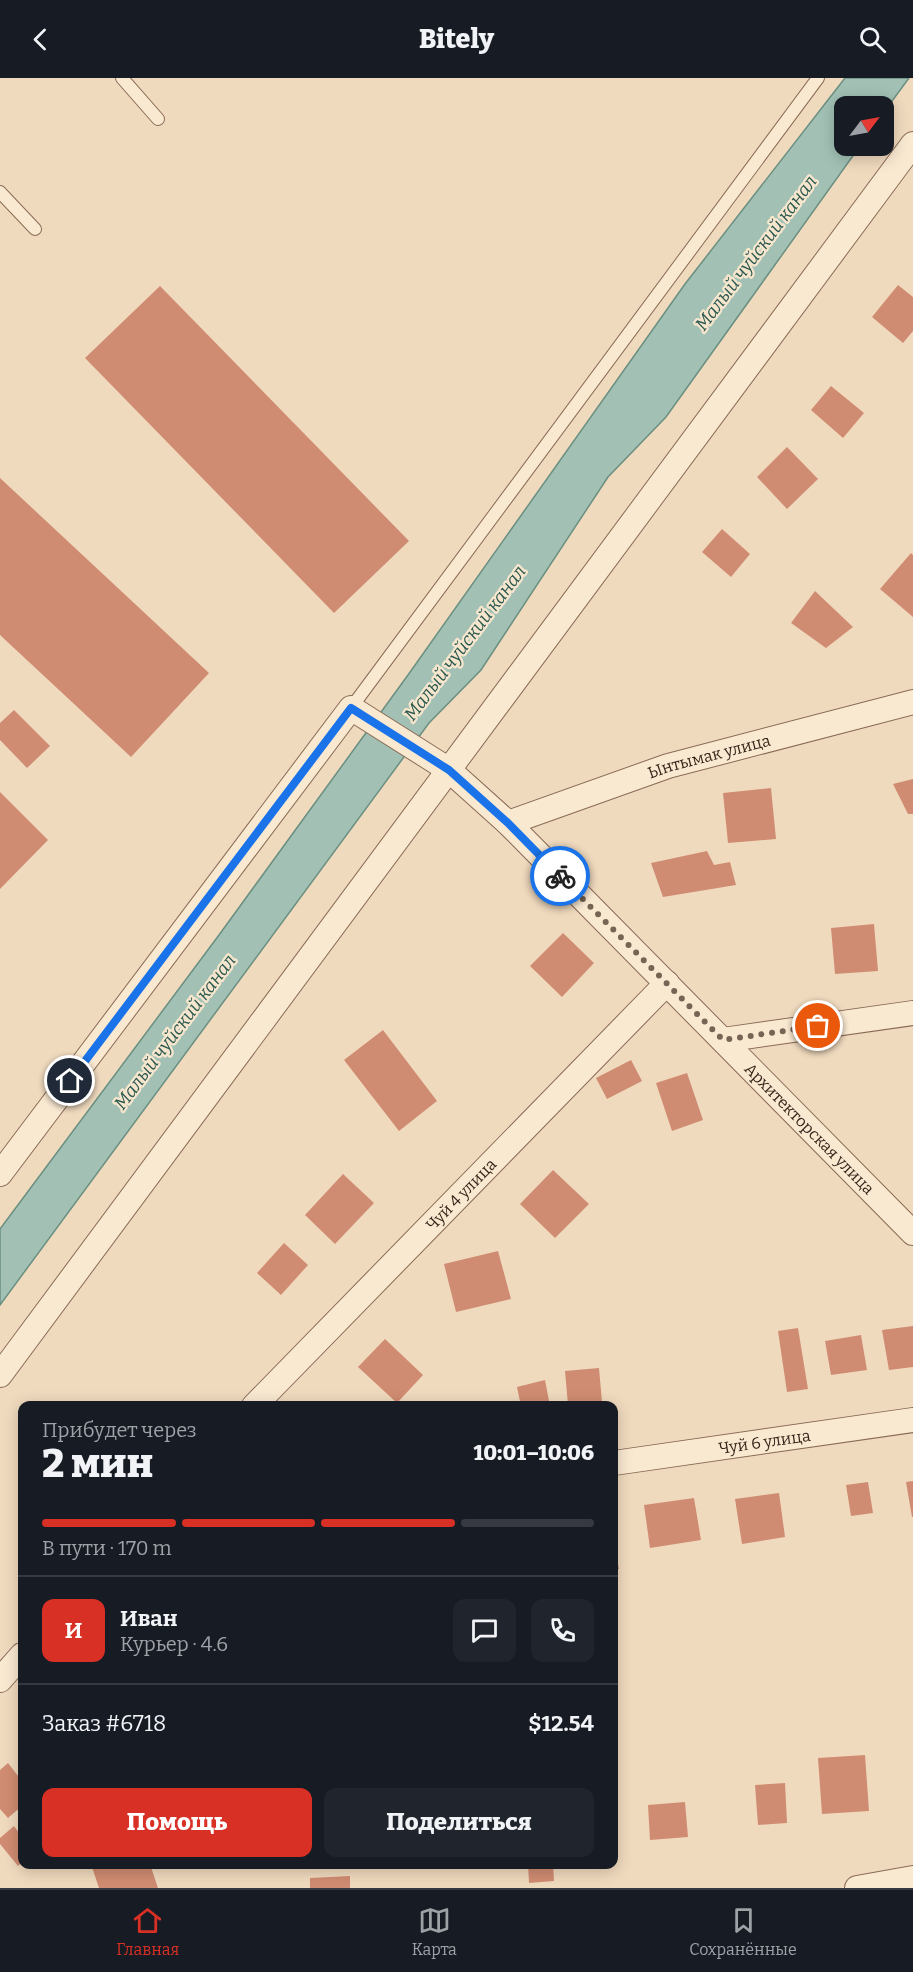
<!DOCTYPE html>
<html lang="ru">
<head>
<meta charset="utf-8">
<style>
  :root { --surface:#171b24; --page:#20242c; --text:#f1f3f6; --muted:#9ea1a6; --line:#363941; --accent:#d93025 }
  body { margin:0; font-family:Bitter,serif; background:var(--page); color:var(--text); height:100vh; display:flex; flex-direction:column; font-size:22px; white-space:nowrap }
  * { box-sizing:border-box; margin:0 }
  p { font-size:20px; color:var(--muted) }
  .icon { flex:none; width:33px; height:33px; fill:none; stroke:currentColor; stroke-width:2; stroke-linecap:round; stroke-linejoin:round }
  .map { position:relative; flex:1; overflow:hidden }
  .sheet { position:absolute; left:18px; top:1323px; width:600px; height:468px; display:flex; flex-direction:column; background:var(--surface); border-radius:12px; box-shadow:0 3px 15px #0003 }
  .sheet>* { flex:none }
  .needle { width:39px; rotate:58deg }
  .tools { position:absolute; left:834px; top:18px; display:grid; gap:12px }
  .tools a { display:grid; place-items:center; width:60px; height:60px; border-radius:12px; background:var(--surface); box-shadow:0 3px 15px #0003; font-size:30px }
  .pin { position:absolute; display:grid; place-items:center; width:51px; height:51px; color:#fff; margin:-26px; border:3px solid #fff; border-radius:50%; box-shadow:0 2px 6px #0007 }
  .courier { position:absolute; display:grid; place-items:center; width:60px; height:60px; margin:-30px; border:4px solid #1a73e8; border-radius:50%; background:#fff; color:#222; box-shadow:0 2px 8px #0007 }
  .overview em { font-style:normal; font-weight:800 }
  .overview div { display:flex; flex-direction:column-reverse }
  .overview { display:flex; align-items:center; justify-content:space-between; height:102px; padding:0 24px }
  h1 { font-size:39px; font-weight:800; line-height:45px }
  .bar { display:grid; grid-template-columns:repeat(4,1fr); gap:9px 6px; align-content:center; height:72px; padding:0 24px }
  .bar i { height:8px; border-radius:4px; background:var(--line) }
  .bar .on { background:var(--accent) }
  .bar p { grid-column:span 4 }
  .line { display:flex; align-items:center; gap:15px; padding:0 24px; border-top:2px solid var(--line) }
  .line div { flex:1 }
  .round { display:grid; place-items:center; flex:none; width:63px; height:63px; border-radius:12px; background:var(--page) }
  .button { display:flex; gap:12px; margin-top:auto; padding:12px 24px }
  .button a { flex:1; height:69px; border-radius:12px; background:var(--accent); color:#fff; font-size:24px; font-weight:800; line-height:69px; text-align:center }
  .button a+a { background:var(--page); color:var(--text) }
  header { display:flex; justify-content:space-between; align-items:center; height:78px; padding:0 24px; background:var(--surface); font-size:27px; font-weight:800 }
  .dock { display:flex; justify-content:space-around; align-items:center; height:84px; border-top:2px solid var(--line); background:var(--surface); font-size:16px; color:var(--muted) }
  .dock a { display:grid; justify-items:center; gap:3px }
  .dock .on { color:var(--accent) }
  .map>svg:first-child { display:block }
  .water { fill:#a2c1b4; stroke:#698f80; stroke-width:1.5 }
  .building { fill:#d08c72 }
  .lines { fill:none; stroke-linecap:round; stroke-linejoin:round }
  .lane-casing { stroke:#896a56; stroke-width:14 }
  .street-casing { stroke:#896a56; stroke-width:26 }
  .lane { stroke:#fae9d1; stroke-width:12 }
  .street { stroke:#fae9d1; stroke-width:24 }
  .done { stroke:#786454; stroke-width:6; stroke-dasharray:0 10.8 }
  .route { stroke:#1a73e8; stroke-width:8 }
  .labels { text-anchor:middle; stroke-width:4.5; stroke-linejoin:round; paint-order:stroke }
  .street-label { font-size:16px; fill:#37251b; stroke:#f7e6ce }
  .water-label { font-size:18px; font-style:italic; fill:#2a584f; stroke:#f7e6ce }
</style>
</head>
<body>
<header><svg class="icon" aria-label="back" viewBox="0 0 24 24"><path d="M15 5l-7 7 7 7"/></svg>Bitely<svg class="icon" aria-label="search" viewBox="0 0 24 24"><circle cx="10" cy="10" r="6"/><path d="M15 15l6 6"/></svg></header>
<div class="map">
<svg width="913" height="1810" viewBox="0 0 913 1810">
  <rect width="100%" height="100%" fill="#f0dabe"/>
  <path class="water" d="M 845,0 L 909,0 L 884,34 L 884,28 L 844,28 L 844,68 L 860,68 L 666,339 L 608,399 L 481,592 L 429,645 L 0,1227 L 0,1151 L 219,857 L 408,597 L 685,206 Z"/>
  <path class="building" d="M 898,207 L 913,219 L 913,253 L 903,265 L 872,239 Z
    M 160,208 L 409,463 L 334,535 L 85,280 Z
    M 831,308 L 864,335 L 843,360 L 811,332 Z
    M 787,369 L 818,401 L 787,431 L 757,399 Z
    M 0,400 L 209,595 L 131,679 L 0,557 Z
    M 722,451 L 750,476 L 731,499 L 702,474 Z
    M 911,475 L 913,477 L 913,539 L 880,511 Z
    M 815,513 L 853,549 L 826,570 L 791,545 Z
    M 14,632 L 50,668 L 27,690 L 0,662 L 0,645 Z
    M 913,701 L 913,736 L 908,736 L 893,706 Z
    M 771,710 L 776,761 L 728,765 L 723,715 Z
    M 0,714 L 48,762 L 0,811 Z
    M 707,773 L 714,787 L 730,784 L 736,807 L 663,819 L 651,785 Z
    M 874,846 L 878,893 L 835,896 L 831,850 Z
    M 563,855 L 594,885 L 562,919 L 530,888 Z
    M 383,952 L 437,1023 L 399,1053 L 344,982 Z
    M 631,982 L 642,1003 L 607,1021 L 596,1000 Z
    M 687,995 L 703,1042 L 672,1053 L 656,1005 Z
    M 553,1092 L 589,1126 L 555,1160 L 520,1126 Z
    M 343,1096 L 374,1125 L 335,1166 L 305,1137 Z
    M 284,1165 L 308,1187 L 281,1217 L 257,1195 Z
    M 498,1173 L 511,1221 L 456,1234 L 444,1186 Z
    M 913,1248 L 913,1289 L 889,1292 L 882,1252 Z
    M 798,1250 L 808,1311 L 787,1314 L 778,1253 Z
    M 861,1257 L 867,1292 L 831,1297 L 825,1263 Z
    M 385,1261 L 423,1297 L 397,1325 L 358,1289 Z
    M 599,1290 L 602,1324 L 568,1327 L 565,1293 Z
    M 545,1302 L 550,1328 L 521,1328 L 517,1309 Z
    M 913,1403 L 913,1439 L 912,1439 L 906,1404 Z
    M 868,1404 L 873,1435 L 851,1438 L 846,1407 Z
    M 779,1415 L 785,1459 L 742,1466 L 735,1421 Z
    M 694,1420 L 701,1462 L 650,1470 L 644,1427 Z
    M 614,1463 L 619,1491 L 614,1492 Z
    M 865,1677 L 869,1733 L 822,1736 L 818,1680 Z
    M 8,1685 L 22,1703 L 22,1728 L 8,1740 L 0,1731 L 0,1692 Z
    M 785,1705 L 787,1745 L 758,1747 L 755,1707 Z
    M 685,1724 L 688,1759 L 650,1762 L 648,1727 Z
    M 14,1748 L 22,1759 L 22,1784 L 18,1788 L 0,1766 L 0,1760 Z
    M 91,1786 L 150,1786 L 158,1810 L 99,1810 Z
    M 528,1786 L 553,1786 L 554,1803 L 529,1805 Z
    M 350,1798 L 350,1810 L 310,1810 L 310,1800 Z"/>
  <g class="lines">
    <defs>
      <path id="lane" d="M 122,0 L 158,41
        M 0,114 L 35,151
        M 351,630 L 818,0"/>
      <g id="street">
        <path id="s1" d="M 508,745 L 668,688 L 913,624"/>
        <path d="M 723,962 L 913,935"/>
        <path id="s2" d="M 0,1096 L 351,630 L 449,692 L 508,745 L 913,1155"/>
        <path d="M 0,1297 L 913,66"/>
        <path id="s3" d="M 254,1328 L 667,905"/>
        <path id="s4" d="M 614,1385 L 913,1342"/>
        <path d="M 0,1602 L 22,1577"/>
        <path d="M 857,1810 L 913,1800"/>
      </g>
    </defs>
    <use href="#lane" class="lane-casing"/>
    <use href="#street" class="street-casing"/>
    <use href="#lane" class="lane"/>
    <use href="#street" class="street"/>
  </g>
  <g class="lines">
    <path class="done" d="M 560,798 L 723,962 L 818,948"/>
    <path class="route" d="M 70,1003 L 351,630 L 449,692 L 508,745 L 560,798"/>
  </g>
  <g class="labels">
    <g class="street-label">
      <text dy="6" stroke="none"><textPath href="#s1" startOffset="212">Ынтымак улица</textPath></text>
      <text dy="6" stroke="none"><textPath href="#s2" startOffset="1208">Архитекторская улица</textPath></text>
      <text dy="6" stroke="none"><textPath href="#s3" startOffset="296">Чуй 4 улица</textPath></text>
      <text dy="6" stroke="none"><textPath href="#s4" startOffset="152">Чуй 6 улица</textPath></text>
    </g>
    <g class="water-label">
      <text transform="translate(756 175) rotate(-53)" y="6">Малый чуйский канал</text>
      <text transform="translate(465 565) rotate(-53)" y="6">Малый чуйский канал</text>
      <text transform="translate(175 954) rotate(-53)" y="6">Малый чуйский канал</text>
    </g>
  </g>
</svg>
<div class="tools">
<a><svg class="needle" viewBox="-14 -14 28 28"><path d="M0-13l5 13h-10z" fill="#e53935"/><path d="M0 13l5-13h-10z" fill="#9ea1a6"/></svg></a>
</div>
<div class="pin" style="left:818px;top:948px;background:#ea580c"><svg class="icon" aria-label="bag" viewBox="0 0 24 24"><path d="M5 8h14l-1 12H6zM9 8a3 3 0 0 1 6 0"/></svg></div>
<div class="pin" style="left:70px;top:1003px;background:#1f2937"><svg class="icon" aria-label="home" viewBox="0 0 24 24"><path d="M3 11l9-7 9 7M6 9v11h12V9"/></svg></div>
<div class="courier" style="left:560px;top:798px"><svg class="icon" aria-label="bike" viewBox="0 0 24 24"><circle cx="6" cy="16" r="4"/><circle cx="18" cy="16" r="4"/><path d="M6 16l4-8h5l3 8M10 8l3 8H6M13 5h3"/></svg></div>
<section class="sheet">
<div class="overview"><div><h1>2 мин</h1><p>Прибудет через</p></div><em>10:01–10:06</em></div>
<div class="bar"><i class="on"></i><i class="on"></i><i class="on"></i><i></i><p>В пути · 170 m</p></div>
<div class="line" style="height:108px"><b class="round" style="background:var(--accent);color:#fff">И</b><div><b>Иван</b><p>Курьер · 4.6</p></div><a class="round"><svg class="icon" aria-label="chat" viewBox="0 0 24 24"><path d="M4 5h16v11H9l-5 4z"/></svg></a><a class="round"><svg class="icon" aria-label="phone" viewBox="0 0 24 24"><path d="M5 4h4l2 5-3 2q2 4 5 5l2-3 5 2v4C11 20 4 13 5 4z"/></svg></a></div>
<div class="line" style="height:78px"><div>Заказ #6718</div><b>$12.54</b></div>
<div class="button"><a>Помощь</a><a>Поделиться</a></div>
</section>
</div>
<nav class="dock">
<a class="on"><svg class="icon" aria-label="home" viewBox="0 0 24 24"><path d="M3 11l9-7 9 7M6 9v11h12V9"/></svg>Главная</a>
<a><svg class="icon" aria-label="map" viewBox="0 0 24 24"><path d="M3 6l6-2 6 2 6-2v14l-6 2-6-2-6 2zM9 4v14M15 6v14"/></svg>Карта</a>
<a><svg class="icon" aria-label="saved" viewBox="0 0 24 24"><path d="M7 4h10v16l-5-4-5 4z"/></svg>Сохранённые</a>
</nav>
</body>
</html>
